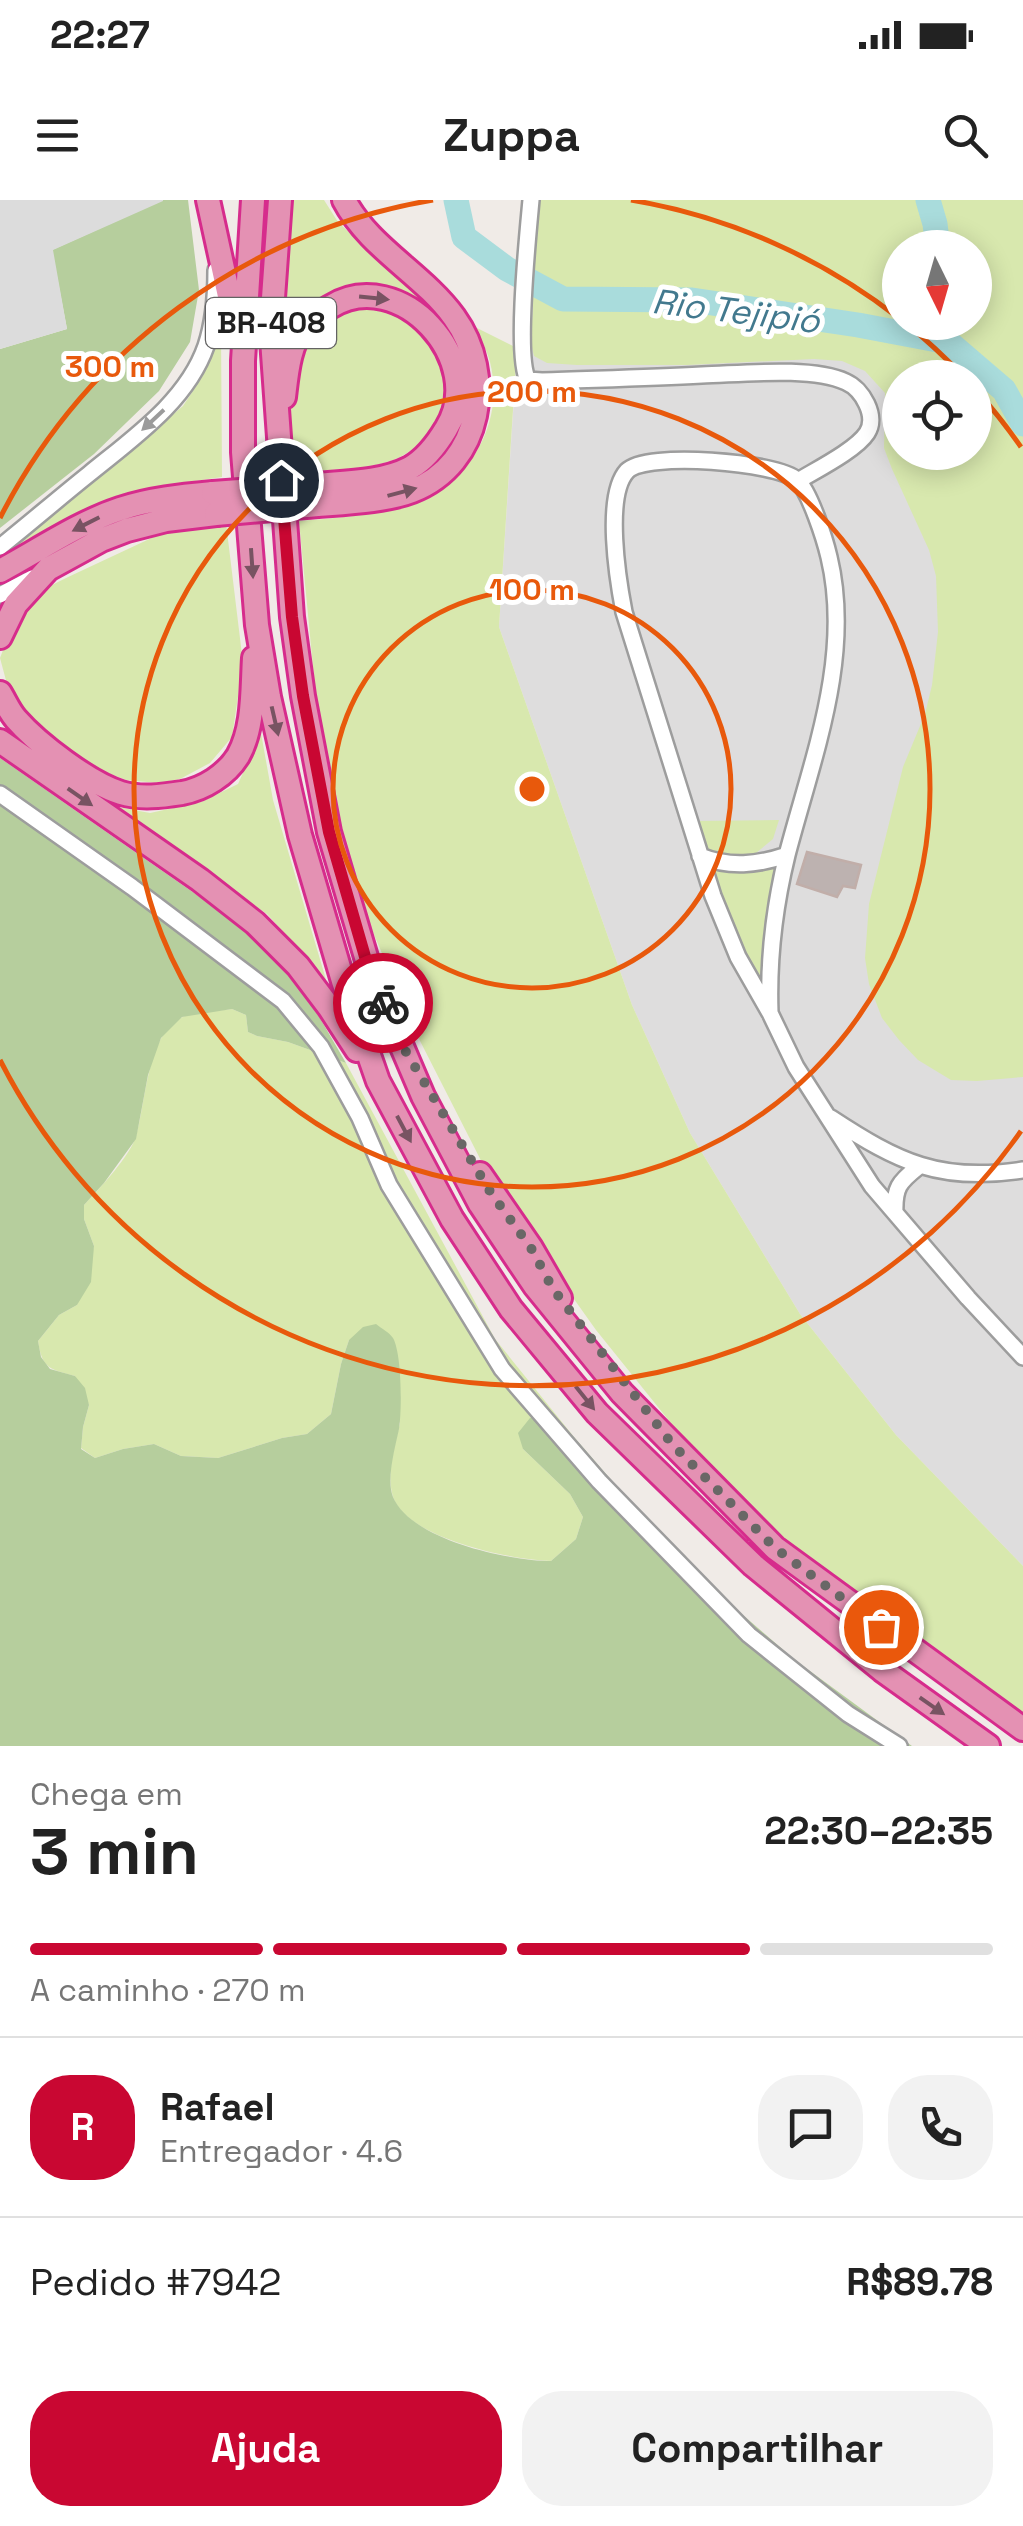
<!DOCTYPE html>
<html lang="pt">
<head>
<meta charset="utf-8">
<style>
  :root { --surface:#fff; --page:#f2f2f2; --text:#222; --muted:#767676; --line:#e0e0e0; --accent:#c90732 }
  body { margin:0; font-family:"Space Grotesk",sans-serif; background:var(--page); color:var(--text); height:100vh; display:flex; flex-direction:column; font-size:38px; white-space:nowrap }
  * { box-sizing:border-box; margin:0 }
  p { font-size:32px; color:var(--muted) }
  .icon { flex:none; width:55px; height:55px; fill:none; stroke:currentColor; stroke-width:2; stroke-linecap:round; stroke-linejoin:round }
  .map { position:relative; height:1546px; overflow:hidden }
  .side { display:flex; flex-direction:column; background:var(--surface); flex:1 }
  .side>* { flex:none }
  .needle { width:65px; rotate:175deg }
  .tools { position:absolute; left:882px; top:30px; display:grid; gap:20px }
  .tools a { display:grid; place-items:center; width:110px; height:110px; border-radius:50%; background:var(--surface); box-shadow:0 5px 25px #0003; font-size:50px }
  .pin { position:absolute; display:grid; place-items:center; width:85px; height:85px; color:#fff; margin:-42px; border:5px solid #fff; border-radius:50%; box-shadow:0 2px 10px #0007 }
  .courier { position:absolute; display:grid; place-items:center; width:100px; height:100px; margin:-50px; border:8px solid #c90732; border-radius:50%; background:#fff; color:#222; box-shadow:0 2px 12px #0007 }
  .summary em { font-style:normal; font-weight:700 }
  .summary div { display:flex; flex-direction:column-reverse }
  .summary { display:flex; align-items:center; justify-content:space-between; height:170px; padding:0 30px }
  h1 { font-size:65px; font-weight:700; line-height:75px }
  .bar { display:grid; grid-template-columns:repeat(4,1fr); gap:15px 10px; align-content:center; height:120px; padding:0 30px }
  .bar i { height:12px; border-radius:8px; background:var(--line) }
  .bar .active { background:var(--accent) }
  .bar p { grid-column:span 4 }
  .line { display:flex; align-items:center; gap:25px; padding:0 30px; border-top:2px solid var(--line) }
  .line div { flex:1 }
  .round { display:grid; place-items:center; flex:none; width:105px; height:105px; border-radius:40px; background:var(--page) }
  .cta { display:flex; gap:20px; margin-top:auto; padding:20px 30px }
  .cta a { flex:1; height:115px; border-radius:40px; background:var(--accent); color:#fff; font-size:40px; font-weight:700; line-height:115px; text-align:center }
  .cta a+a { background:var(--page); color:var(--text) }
  .status { display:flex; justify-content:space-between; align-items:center; height:70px; padding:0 50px; background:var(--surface); direction:ltr }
  .status svg { height:28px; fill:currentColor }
  header { display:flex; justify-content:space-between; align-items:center; height:130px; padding:0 30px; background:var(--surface); font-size:45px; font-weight:700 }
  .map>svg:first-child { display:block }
  .residential { fill:#dedddd; fill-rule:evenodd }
  .grass { fill:#d8e8ae; fill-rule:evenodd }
  .forest { fill:#b6ce9d }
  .parking { fill:#dcdcdc }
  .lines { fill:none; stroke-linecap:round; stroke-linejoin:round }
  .river { stroke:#a9dcdc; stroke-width:25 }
  .building { fill:#bdb2b0; stroke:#c1aea9; stroke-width:2.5 }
  .minor-casing { stroke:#9d9d9d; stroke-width:20 }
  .highway-casing { stroke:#d62c8c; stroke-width:28 }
  .minor { stroke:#fff; stroke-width:15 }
  .highway { stroke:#e491b3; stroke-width:22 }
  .highway-bridge-casing { stroke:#d62c8c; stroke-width:28; stroke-linecap:butt }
  .highway-bridge { stroke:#e491b3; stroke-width:22 }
  .oneway { fill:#785362 }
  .oneway2 { fill:#9b9b9b }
  .done { stroke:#696766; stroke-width:10; stroke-dasharray:0 18 }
  .route { stroke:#c90732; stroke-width:12 }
  .ring { fill:none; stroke:#e8590c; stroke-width:5 }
  .labels { text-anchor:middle; stroke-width:10; stroke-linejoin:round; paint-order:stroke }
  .shield { fill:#fff; stroke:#636363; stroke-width:2.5 }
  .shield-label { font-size:30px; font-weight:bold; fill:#202020 }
  .water-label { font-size:35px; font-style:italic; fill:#42798e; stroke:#fff }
  .centre { fill:#e8590c; stroke:#fff; stroke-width:5 }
  .ring-label { font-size:30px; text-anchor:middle; font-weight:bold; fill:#e8590c; stroke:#fff; stroke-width:10; stroke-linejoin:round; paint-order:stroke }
</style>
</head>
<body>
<div class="status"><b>22:27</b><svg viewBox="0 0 49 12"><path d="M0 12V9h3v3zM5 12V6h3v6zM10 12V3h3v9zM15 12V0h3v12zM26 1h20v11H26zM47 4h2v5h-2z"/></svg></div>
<header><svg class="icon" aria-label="menu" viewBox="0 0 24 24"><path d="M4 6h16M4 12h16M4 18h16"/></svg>Zuppa<svg class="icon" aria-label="search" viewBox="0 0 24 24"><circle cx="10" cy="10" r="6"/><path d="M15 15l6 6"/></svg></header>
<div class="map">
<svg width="1023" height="1546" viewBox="0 0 1023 1546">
  <rect width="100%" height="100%" fill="#f0ebe7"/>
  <path class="residential" d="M 527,0 L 1023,0 L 1023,1366 L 896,1235 L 800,1114 L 690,933 L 632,805 L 499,427 ZM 900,48 L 975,48 L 975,122 L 900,122 ZM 900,178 L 975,178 L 975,252 L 900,252 Z"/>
  <path class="grass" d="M 288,0 L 324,0 L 338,22 L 422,100 C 388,82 340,80 308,105 C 300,111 292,120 285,127 Z
    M 538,0 L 1023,0 L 1023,877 L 977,881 L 951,880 L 918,860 L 899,840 L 882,818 L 869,784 L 865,758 L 869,704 L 903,567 L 925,514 L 932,485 L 938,432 L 936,376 L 929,350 L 892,269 L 884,248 L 885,193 L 865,171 L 842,161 L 814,159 L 687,165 L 577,165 L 547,163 L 534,156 L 531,144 ZM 900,48 L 975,48 L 975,122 L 900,122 ZM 900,178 L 975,178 L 975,252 L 900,252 Z
    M 373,106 C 392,113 413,118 428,134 C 464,170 442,239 398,258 C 365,272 326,269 291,272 C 288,222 277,138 333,113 C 344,108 361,108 373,106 Z
    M 475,127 L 517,148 L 499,427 L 632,805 L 690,933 L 800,1114 L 896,1235 L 1023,1366 L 1023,1516 L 896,1430 L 777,1336 L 691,1248 L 596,1130 L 495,988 L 417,835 L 372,730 L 344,640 L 318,519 L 299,321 C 335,318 371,316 406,306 C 467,288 506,225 490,162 C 487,150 480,138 475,127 Z
    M 221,130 L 222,277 L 155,287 L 83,315 L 0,360 L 0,355 L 64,306 L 183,206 L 202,177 Z
    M 226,323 L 243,463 L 232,537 L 210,563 L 180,579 L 158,583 L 126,580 L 92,567 L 31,519 L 11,499 L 0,458 L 13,424 L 44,389 L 66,378 L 160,334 L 200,324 Z
    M 256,505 L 273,600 L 332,800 L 295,745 L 267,714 L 107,605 L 150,613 L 201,602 L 238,584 L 251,555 Z
    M 779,620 L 773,639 L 750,658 L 707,654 L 693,621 Z
    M 787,655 L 770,813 L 700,656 L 712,661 Z
    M 232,809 L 246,815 L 248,832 L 257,836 L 288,842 L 346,863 L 495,1139 L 574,1237 L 545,1216 L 523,1249 L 570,1294 L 583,1317 L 576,1339 L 551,1361 C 512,1360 401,1338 392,1293 C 387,1271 395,1245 400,1223 L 349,1140 L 341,1164 L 331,1214 L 307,1234 L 282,1238 L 218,1258 L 181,1256 L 154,1244 L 123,1249 L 95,1258 L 81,1248 L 83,1227 L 89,1205 L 75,1176 C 50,1169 42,1169 38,1141 L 59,1115 L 77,1105 L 94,1046 L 84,1019 L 84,1005 C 99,989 131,955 136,936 C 146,904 147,829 185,816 C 199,811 217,811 232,809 Z"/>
  <path class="forest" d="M 163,0 L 188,0 L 199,90 L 190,142 L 159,191 L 94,254 L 0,328 L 0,149 L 67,129 L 52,50 Z
    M 0,558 L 207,702 L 268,749 L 314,808 L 346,863 L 288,842 L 257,836 L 248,832 L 246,815 L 232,809 L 182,817 L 161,838 L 148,875 L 136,939 L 104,983 L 84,1005 L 84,1019 L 94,1046 L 91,1082 L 77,1105 L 59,1115 L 38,1141 L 41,1157 L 50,1169 L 75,1176 L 85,1188 L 89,1205 L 83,1227 L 81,1249 L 95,1258 L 123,1249 L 154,1244 L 181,1256 L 218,1258 L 282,1238 L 307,1234 L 331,1214 L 341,1164 L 349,1140 L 363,1127 L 376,1124 C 382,1129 389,1132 393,1138 C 402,1154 402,1211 399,1229 C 395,1248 386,1280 393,1297 C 411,1340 509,1361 551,1361 L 576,1339 L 583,1317 L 570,1294 L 523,1249 L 518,1233 L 530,1218 L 546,1216 L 574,1237 L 684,1364 L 795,1460 L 912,1546 L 0,1546 Z"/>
  <path class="parking" d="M 0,0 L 163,0 L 163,1 L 53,50 L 67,129 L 0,149 Z"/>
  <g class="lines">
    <path class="river" d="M 456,0 L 464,37 L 507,69 L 563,99 L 692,100 L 858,125 L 948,142 L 1004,190 L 1023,224
      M 928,0 L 935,24 L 938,48"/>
  </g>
  <path class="building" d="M 807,652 L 861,665 L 855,688 L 843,686 L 837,697 L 797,684 Z"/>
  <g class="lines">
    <defs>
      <path id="minor" d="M 531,0 C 528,33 515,157 528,180 L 542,181 C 595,179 649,178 702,175 C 741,174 811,166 846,182 C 862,189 878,216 867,233 C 856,250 816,270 798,281
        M 0,347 C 30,323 59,298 89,274 C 133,238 187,201 206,146 C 214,122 216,94 216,70
        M 0,395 L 32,378
        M 0,594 L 132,687 L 283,801 L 321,847 L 360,918 L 389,985 L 502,1169 L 599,1281 L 749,1435 L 848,1514 L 899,1546
        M 700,656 C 730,668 757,665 787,655
        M 770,813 C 768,757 774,708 787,655 C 812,559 853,457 829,357 C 825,340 810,292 797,280 C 777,262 646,251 627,271 C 604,296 618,381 624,412 L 713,696 L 738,757 L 770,813 L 796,867 L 872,986 L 968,1098 L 1023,1157
        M 831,918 C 898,962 940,983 1023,970
        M 895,1013 C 894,988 899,982 918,967"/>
      <path id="highway" d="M 208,0 L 236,128
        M 253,0 L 243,161 L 243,252 L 257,425 L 269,497 L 300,635 L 343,781 L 378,881 L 452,1019 L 511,1109 L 597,1213 L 753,1365 L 882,1470 L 988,1546
        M 280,0 L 271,126 L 292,417 L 303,496 L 329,632 L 371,774 L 423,896 L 480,1004 L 514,1055 L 535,1086 L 622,1193 L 775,1348 L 1023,1529
        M 284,197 C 287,172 289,145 305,124 C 311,117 322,112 330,107 C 400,63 489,162 446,229 C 437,244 426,259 410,268 C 379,284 338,282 304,286
        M 306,306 C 337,303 384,302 412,291 C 482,264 496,175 454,117 C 423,74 369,48 344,0
        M 0,371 C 39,350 78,323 120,309 C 150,299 181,296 213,293
        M 0,437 L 16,404 L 48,369 L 101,340 L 127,330 L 166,320 L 216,314
        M 0,493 C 5,501 9,511 16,519 C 38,544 89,583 121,593 C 141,599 162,596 182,593 C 204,589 226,575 238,556 C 254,528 252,490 254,458
        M 0,541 L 200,680 L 255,723 L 298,766 L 329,807 L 357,850
        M 480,974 L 531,1048 L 560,1098"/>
    </defs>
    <use href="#minor" class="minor-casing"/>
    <use href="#highway" class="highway-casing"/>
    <use href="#minor" class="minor"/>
    <use href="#highway" class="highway"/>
    <defs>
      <path id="highway-bridge" d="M 213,293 L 304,286
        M 216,314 L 306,306"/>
    </defs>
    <use href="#highway-bridge" class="highway-bridge-casing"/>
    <use href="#highway-bridge" class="highway-bridge"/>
  </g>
  <defs><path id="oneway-solid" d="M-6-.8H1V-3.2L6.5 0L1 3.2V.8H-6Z" transform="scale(2.5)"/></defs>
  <g class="oneway">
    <use href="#oneway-solid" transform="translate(374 98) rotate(6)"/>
    <use href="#oneway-solid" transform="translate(402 292) rotate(-15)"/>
    <use href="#oneway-solid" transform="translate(86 324) rotate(153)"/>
    <use href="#oneway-solid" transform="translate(252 363) rotate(86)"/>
    <use href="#oneway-solid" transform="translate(275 521) rotate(77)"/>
    <use href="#oneway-solid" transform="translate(80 597) rotate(35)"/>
    <use href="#oneway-solid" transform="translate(404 929) rotate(62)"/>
    <use href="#oneway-solid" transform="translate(585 1198) rotate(51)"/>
    <use href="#oneway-solid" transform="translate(932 1506) rotate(35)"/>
  </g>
  <use class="oneway2" href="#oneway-solid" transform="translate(153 220) rotate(137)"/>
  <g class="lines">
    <path class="done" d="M 383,803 L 397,837 L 491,993 L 531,1048 L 553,1089 L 672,1244 L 775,1348 L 881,1427"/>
    <path class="route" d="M 281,280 L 292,417 L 303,496 L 329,632 L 370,774 L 383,803"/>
  </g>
  <g class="ring">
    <circle cx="532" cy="589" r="199"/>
    <circle cx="532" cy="589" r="398"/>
    <path d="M1021 931A597 597 0 0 1 0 860M0 318A597 597 0 0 1 433 0M631 0A597 597 0 0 1 900 119M908 125A597 597 0 0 1 961 174M976 190A597 597 0 0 1 1021 247"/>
  </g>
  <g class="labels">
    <rect class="shield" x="206" y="98" width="130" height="50" rx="8"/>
    <g class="shield-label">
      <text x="271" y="133">BR-408</text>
    </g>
    <g class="water-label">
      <text transform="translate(736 111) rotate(7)" y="12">Rio Tejipió</text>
    </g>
  </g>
  <circle cx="532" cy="589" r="15" class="centre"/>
  <g class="ring-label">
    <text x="110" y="177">300 m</text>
    <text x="532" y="202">200 m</text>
    <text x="532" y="400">100 m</text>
  </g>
</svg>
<div class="tools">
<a><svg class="needle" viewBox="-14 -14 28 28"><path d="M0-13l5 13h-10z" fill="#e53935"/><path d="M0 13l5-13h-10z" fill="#767676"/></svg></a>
<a><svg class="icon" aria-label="locate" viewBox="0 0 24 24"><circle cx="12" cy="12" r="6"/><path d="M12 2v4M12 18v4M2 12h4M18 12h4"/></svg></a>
</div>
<div class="pin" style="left:881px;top:1427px;background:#ea580c"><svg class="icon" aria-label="bag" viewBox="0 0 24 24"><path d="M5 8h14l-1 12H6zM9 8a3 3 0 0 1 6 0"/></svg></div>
<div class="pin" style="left:281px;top:280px;background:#1f2937"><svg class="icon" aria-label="home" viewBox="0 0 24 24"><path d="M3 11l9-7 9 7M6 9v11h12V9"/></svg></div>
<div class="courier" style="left:383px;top:803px"><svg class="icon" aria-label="bike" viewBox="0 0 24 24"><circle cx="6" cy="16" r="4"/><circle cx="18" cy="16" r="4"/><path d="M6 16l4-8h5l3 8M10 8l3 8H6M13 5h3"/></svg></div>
</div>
<section class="side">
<div class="summary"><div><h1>3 min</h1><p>Chega em</p></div><em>22:30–22:35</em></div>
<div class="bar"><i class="active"></i><i class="active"></i><i class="active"></i><i></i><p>A caminho · 270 m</p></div>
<div class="line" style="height:180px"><b class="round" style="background:var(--accent);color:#fff">R</b><div><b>Rafael</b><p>Entregador · 4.6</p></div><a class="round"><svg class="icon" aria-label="chat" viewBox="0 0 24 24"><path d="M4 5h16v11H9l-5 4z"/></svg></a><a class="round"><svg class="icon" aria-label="phone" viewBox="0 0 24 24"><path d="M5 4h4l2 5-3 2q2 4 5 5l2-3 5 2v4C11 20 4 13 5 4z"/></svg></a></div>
<div class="line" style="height:130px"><div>Pedido #7942</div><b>R$89.78</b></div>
<div class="cta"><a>Ajuda</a><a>Compartilhar</a></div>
</section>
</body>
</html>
